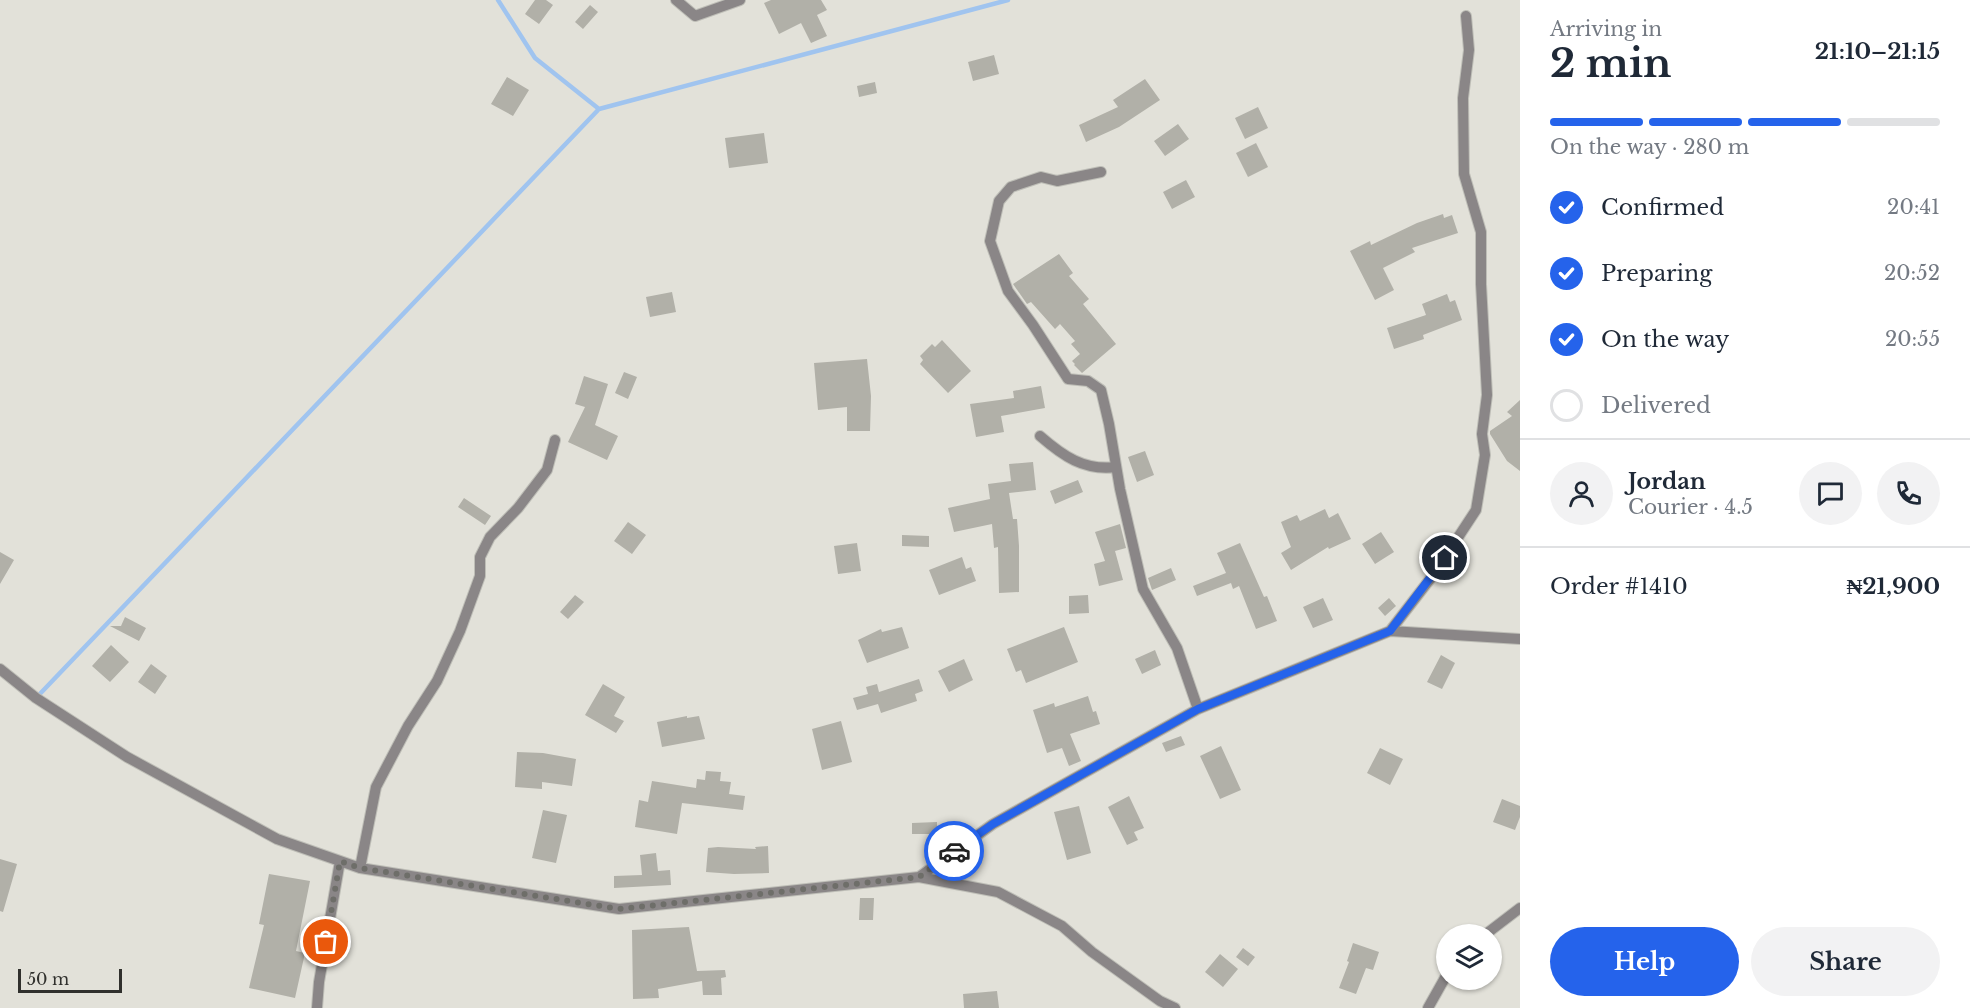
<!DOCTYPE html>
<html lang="en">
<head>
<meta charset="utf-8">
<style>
  :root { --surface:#fff; --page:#f2f2f3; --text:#1f2937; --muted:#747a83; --line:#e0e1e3; --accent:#2563eb }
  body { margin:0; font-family:"Libre Baskerville",serif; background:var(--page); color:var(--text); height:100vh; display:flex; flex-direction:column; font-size:22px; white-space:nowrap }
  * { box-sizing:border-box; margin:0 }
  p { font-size:20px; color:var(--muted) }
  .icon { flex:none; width:33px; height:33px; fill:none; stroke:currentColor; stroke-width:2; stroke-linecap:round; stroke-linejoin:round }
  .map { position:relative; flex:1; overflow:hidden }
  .drawer { display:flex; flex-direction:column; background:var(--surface); width:450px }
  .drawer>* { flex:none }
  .tools { position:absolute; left:1436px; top:924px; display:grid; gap:12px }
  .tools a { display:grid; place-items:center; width:66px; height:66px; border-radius:50%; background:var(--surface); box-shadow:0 2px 4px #0004; font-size:30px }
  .scale { position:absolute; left:18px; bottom:15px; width:104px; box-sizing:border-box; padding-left:6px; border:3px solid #30302d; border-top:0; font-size:16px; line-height:21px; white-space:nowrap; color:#30302d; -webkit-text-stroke:4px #e2e1d9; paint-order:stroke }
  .pin { position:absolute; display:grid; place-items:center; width:51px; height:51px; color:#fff; margin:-26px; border:3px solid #fff; border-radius:50%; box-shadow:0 2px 6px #0007 }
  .courier { position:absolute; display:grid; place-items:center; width:60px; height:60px; margin:-30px; border:4px solid #2563eb; border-radius:50%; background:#fff; color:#222; box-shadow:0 2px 8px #0007 }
  .summary em { font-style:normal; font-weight:700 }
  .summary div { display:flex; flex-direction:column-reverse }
  .summary { display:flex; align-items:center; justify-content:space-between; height:102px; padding:0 30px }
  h1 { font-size:39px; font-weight:700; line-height:45px }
  .bar { display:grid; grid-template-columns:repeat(4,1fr); gap:9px 6px; align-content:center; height:72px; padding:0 30px }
  .bar i { height:8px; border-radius:4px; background:var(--line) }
  .bar .selected { background:var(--accent) }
  .bar p { grid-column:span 4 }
  .line { display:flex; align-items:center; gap:15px; padding:0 30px; border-top:2px solid var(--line) }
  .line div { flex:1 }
  .round { display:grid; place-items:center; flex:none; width:63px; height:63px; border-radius:32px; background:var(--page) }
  ol { padding:0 30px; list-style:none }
  li { display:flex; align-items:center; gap:18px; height:66px }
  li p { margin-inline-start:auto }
  li .icon { padding:6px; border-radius:50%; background:var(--accent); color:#fff; stroke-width:4 }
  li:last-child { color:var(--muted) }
  li i { width:33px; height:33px; border:3px solid var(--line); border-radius:50% }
  .primary-button { display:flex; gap:12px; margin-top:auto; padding:12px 30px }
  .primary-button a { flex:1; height:69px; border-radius:36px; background:var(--accent); color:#fff; font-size:24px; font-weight:700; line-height:69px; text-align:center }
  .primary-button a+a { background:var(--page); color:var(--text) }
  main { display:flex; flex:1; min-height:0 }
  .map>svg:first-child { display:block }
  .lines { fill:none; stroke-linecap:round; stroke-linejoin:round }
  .stream { stroke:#a0c4ef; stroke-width:4.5 }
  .building { fill:#b1b0a8 }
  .minor-casing { stroke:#bebeb7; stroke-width:12 }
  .minor { stroke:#8a8687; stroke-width:10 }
  .done { stroke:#6e6e69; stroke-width:6; stroke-dasharray:0 10.8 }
  .route { stroke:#2563eb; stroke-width:8 }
</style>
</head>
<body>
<main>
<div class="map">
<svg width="1520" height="1008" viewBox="0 0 1520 1008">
  <rect width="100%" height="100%" fill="#e2e1d9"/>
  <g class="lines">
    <path class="stream" d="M 498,0 L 535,58 L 599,109
      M 36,698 L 599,109 L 1008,0"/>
  </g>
  <path class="building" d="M 535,0 L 546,0 L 553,5 L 539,24 L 525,14 Z
    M 771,0 L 821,0 L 827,10 L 817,15 L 827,36 L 811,43 L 801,23 L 779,34 L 764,3 Z
    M 590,5 L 598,12 L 583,29 L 575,22 Z
    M 994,55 L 999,74 L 973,81 L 968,62 Z
    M 507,77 L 529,90 L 513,116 L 491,104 Z
    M 1145,79 L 1160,100 L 1119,127 L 1086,142 L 1079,125 L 1118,107 L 1113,100 Z
    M 875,82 L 877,93 L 859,97 L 857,86 Z
    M 1258,107 L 1268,128 L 1245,139 L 1235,118 Z
    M 1178,124 L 1189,139 L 1165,156 L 1154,141 Z
    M 764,133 L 768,163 L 729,168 L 725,138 Z
    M 1256,143 L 1268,167 L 1248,177 L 1236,153 Z
    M 1186,180 L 1195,197 L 1172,209 L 1163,192 Z
    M 1443,214 L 1444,218 L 1452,215 L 1458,233 L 1412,248 L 1415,252 L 1383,268 L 1394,290 L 1375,300 L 1350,251 L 1370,241 L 1371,245 L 1417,223 Z
    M 1059,254 L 1073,273 L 1069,276 L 1089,299 L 1083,304 L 1116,344 L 1082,373 L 1074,365 L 1075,364 L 1072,361 L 1080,354 L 1071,344 L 1075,341 L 1060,324 L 1055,329 L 1031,302 L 1027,304 L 1013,284 Z
    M 672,292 L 676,312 L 650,317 L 646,297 Z
    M 1447,294 L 1450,302 L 1455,300 L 1462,320 L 1423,335 L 1424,339 L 1394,349 L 1387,328 L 1426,315 L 1422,304 Z
    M 942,340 L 971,371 L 948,393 L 920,364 L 923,360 L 920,356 L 932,344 L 935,347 Z
    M 867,359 L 871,396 L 870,431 L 847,431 L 847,407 L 818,410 L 814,363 Z
    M 624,372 L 637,377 L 628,399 L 615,393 Z
    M 584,376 L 608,384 L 595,425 L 618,436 L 607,460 L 568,442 L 585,407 L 575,404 Z
    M 1041,386 L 1045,408 L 1001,416 L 1004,432 L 976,437 L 970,404 L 1014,398 L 1013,391 Z
    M 1520,400 L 1520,471 L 1507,461 L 1490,434 L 1490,431 L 1512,416 L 1507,412 Z
    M 1145,451 L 1154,475 L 1137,482 L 1128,457 Z
    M 1033,462 L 1036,490 L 1009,493 L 1013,519 L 1017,519 L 1019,546 L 1019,592 L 999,593 L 998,547 L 994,548 L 992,524 L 954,532 L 948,508 L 990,499 L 988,484 L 1011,481 L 1009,464 Z
    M 1078,480 L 1083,492 L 1055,504 L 1050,491 Z
    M 464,498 L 491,516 L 485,525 L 458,507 Z
    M 1325,509 L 1329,518 L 1338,513 L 1351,539 L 1329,549 L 1328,547 L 1291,570 L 1281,553 L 1291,547 L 1281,522 L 1297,515 L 1300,521 Z
    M 628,522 L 646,535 L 632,554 L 614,541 Z
    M 1120,524 L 1126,548 L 1115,551 L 1123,580 L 1099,586 L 1094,564 L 1105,561 L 1095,532 Z
    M 1381,532 L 1394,552 L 1375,564 L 1362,544 Z
    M 902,535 L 929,536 L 929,547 L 902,546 Z
    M 857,543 L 861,571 L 838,574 L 834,546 Z
    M 1240,543 L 1264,597 L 1267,596 L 1277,621 L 1256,629 L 1239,586 L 1233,589 L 1231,583 L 1197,596 L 1193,586 L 1226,573 L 1217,553 Z
    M 0,552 L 14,560 L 0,584 Z
    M 962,557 L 966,569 L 971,567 L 976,581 L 939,595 L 929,570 Z
    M 1171,568 L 1176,580 L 1152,590 L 1148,578 Z
    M 575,595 L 584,602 L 568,619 L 560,612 Z
    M 1088,595 L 1089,613 L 1069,614 L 1069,596 Z
    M 1323,598 L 1333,620 L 1313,628 L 1303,607 Z
    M 1389,598 L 1396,606 L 1385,616 L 1378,608 Z
    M 125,617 L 146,628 L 139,641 L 110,626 L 121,626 Z
    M 902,627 L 909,648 L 867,663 L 858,640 L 881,629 L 882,632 Z
    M 1064,627 L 1078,662 L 1026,683 L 1021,670 L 1016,672 L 1007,649 Z
    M 111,645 L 129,662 L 110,682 L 92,666 Z
    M 1155,650 L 1161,665 L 1142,674 L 1135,659 Z
    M 1441,655 L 1455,663 L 1442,689 L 1427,682 Z
    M 964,659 L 973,680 L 949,692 L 938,671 Z
    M 151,664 L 167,676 L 155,694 L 138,682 Z
    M 919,679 L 923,691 L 915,694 L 917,701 L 881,713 L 878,704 L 857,710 L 853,698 L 868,694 L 866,687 L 877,684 L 879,692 Z
    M 603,684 L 625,697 L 614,716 L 624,721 L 616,733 L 585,715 Z
    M 1088,696 L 1093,712 L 1096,711 L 1100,724 L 1070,734 L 1081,761 L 1069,766 L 1062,748 L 1047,753 L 1033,710 L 1054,703 L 1055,707 Z
    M 687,716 L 687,718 L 699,716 L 705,739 L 662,747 L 657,722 Z
    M 841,721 L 852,762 L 822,770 L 812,729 Z
    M 1181,736 L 1185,745 L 1166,752 L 1162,743 Z
    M 1221,746 L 1241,790 L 1220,799 L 1200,756 Z
    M 1380,748 L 1403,759 L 1390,785 L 1367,773 Z
    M 517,752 L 543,753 L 576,759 L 572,786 L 542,782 L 542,789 L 515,787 Z
    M 706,771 L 721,772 L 720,781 L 731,782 L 729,794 L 745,796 L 743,810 L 682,803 L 677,834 L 635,827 L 639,800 L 648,802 L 652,781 L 696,788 L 697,779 L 705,780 Z
    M 1129,796 L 1144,828 L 1134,832 L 1138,840 L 1127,845 L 1108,807 Z
    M 1502,799 L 1520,806 L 1520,817 L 1515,830 L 1493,822 Z
    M 1079,806 L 1091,853 L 1067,860 L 1054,812 Z
    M 543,810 L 567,815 L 556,863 L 532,858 Z
    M 937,822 L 937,834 L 912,834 L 912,823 Z
    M 768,846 L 769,873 L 734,874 L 706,872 L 708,848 L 718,847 L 756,849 L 755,847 Z
    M 656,853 L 658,871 L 670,870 L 671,885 L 614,888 L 614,876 L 642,875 L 640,855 Z
    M 0,859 L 17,864 L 3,912 L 0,911 Z
    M 269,874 L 310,881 L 296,951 L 305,953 L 295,998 L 249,988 L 264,925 L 259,924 Z
    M 860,898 L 874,898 L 873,920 L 859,920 Z
    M 689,927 L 697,971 L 725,970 L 726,977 L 721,978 L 722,995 L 703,995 L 702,981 L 658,989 L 659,998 L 633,999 L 632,930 Z
    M 1353,943 L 1379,952 L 1373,970 L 1366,968 L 1356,994 L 1339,988 L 1349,962 L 1347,961 Z
    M 1243,948 L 1255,957 L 1248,966 L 1236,957 Z
    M 1220,954 L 1238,969 L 1223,987 L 1205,972 Z
    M 997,991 L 999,1008 L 964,1008 L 963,994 Z"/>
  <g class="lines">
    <defs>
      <path id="minor" d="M 676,0 L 695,16 L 740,0
        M 1101,172 L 1057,181 L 1041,177 L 1011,187 L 999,201 L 990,241 L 1008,291 L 1033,325 L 1068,379 L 1088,381 L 1101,390 L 1109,424 L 1120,489 L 1143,589 L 1177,648 L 1198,709
        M 1040,436 C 1063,456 1084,471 1116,467
        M 1390,631 L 1434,574 L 1476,510 L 1485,455 L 1482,434 L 1487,395 L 1481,284 L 1481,232 L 1464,174 L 1463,98 L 1469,50 L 1466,16
        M 0,669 L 36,698 L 127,757 L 277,839 L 360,868 L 619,909 L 919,877 L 993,824 L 1198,709 L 1390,631 L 1520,639
        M 360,868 L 376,787 L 408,726 L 437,681 L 460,631 L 480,576 L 480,557 L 490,537 L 518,508 L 547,470 L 555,440
        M 919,877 L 998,892 L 1062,926 L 1092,952 L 1160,1001 L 1175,1008
        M 1486,934 L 1520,908
        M 317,1008 L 319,982 L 340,861
        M 1428,1008 L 1446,976"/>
    </defs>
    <use href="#minor" class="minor-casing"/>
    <use href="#minor" class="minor"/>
  </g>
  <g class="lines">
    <path class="done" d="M 326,942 L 340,861 L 360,868 L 619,909 L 919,877 L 954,851"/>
    <path class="route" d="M 954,851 L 993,824 L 1198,709 L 1390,631 L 1445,558"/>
  </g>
</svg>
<div class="tools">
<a><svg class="icon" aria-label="layers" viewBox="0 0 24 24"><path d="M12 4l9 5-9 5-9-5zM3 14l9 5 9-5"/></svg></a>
</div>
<div class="scale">50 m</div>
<div class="pin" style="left:326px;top:942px;background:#ea580c"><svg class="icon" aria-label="bag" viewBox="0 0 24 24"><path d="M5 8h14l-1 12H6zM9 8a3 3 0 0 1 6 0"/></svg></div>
<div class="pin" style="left:1445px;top:558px;background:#1f2937"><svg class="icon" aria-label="home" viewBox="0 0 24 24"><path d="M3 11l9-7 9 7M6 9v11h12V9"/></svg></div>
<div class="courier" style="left:954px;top:851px"><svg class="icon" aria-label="car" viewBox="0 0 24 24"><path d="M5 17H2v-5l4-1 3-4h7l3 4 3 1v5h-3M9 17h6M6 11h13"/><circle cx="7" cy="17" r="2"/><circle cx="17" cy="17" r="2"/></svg></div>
</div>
<section class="drawer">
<div class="summary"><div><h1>2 min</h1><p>Arriving in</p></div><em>21:10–21:15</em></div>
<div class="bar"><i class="selected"></i><i class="selected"></i><i class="selected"></i><i></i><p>On the way · 280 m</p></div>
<ol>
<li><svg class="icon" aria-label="check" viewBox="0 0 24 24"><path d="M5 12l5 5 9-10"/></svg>Confirmed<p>20:41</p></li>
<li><svg class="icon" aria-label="check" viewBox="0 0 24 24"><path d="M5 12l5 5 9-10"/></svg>Preparing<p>20:52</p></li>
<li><svg class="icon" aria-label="check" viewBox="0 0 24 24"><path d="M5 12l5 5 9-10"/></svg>On the way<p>20:55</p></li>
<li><i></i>Delivered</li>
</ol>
<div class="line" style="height:108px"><a class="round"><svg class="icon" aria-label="person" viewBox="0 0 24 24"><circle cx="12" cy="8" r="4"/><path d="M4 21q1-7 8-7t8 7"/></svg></a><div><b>Jordan</b><p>Courier · 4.5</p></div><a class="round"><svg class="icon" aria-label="chat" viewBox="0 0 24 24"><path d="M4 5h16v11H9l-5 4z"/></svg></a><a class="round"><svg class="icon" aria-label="phone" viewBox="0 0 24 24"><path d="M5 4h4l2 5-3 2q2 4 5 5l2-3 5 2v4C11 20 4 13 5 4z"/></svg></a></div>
<div class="line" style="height:78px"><div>Order #1410</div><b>₦21,900</b></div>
<div class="primary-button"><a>Help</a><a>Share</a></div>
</section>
</main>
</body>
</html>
